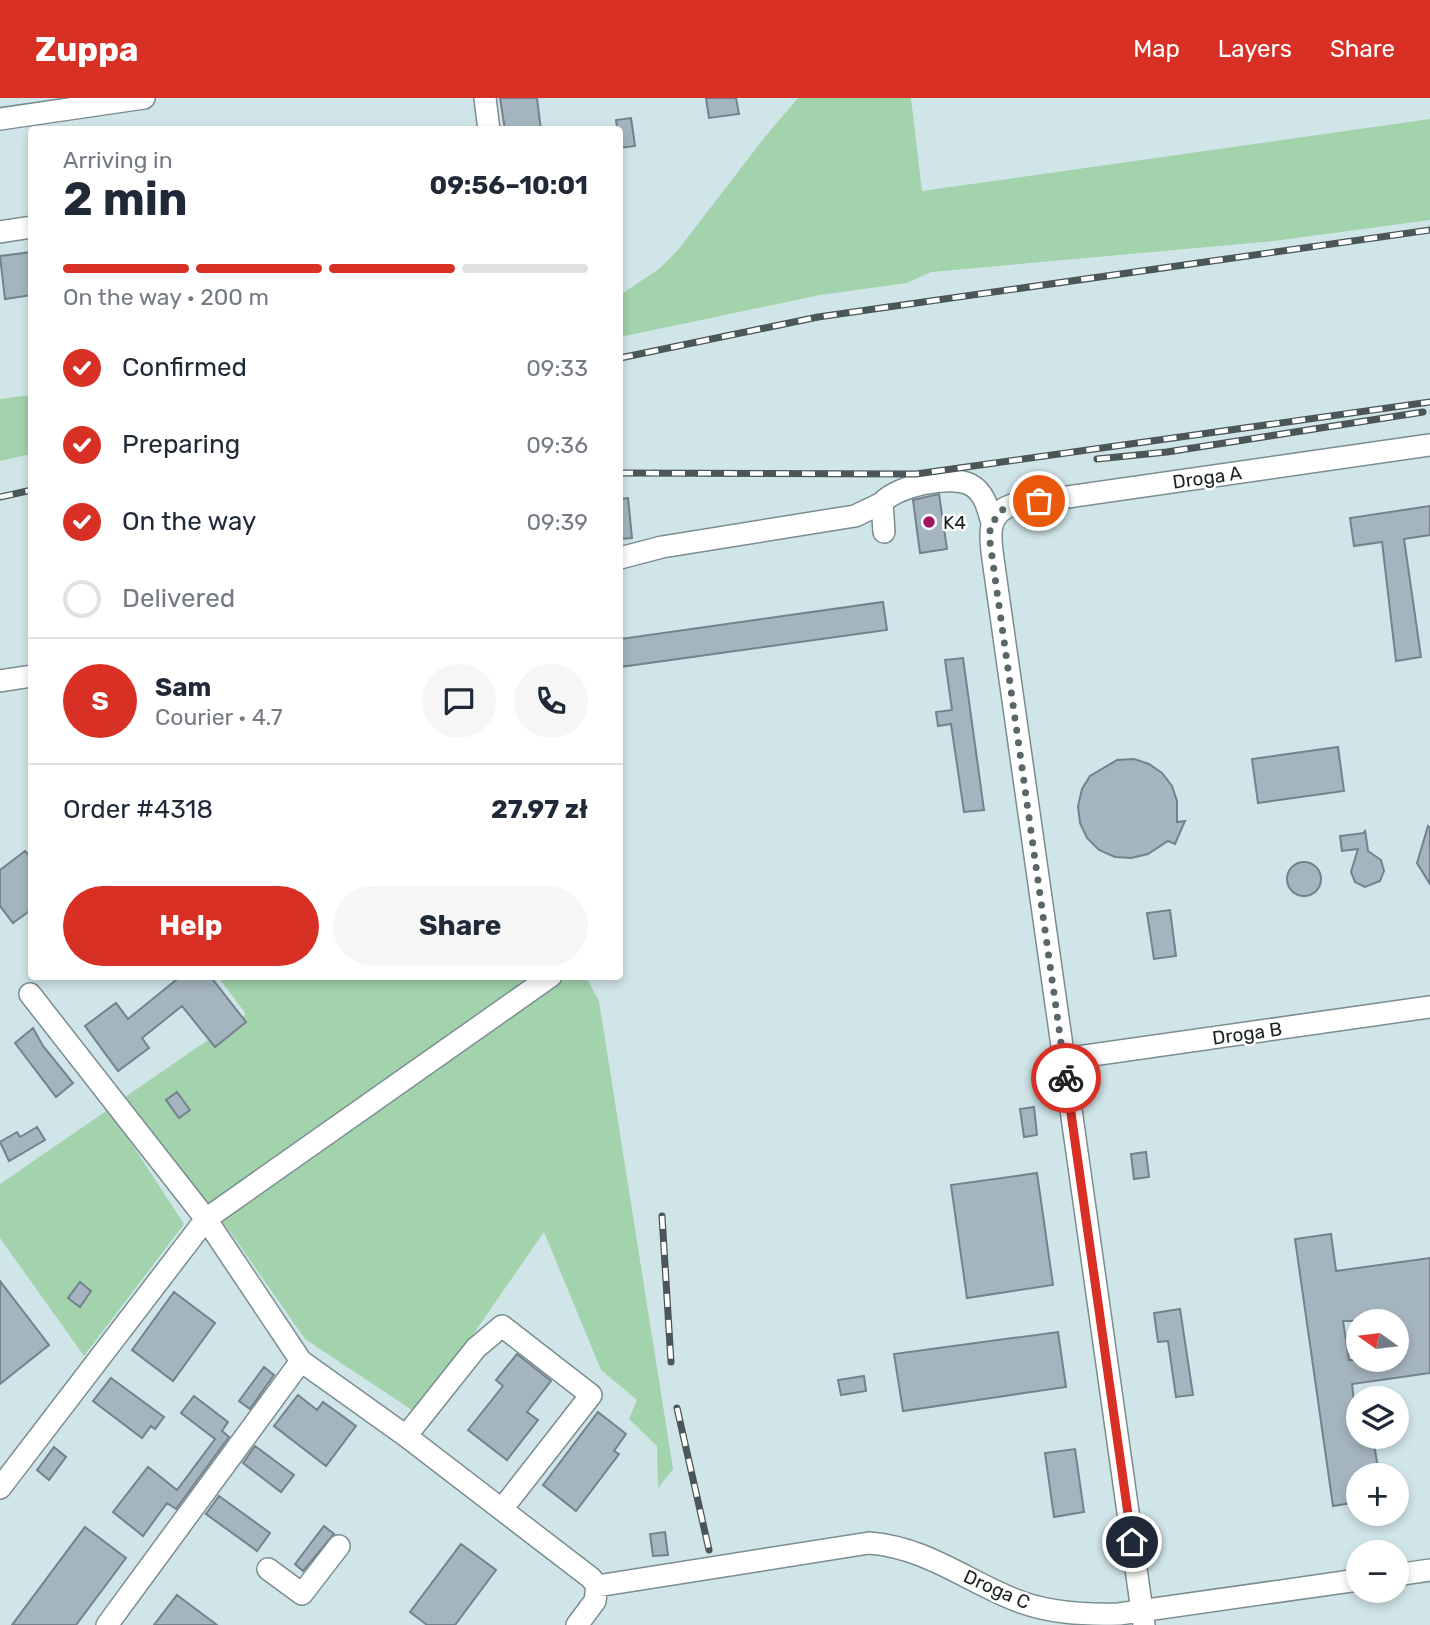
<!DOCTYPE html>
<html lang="en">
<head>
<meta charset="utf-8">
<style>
  :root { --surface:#fff; --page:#f6f6f7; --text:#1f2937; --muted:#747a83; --line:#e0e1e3; --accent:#d93025 }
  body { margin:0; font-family:Rubik,sans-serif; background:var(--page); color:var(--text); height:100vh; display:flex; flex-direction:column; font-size:26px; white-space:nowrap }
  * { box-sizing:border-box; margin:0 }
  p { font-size:23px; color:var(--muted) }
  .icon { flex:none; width:38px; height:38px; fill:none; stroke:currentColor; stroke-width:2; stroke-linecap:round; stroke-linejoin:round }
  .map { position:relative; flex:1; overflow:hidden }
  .drawer { position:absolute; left:28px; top:28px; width:595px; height:854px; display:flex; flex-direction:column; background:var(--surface); border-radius:7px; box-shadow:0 4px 10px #0003 }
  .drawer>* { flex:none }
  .needle { width:46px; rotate:284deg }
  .buttons { position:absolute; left:1346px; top:1211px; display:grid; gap:14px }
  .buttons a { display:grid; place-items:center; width:63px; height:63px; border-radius:50%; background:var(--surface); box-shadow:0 4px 10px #0003; font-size:35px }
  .pin { position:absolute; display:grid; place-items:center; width:60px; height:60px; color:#fff; margin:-30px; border:4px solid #fff; border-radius:50%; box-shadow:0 2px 7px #0007 }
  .courier { position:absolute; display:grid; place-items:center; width:70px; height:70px; margin:-35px; border:5px solid #d93025; border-radius:50%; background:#fff; color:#222; box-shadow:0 2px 9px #0007 }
  .overview em { font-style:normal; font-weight:700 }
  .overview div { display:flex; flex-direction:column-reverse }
  .overview { display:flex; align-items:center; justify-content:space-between; height:119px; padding:0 35px }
  h1 { font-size:46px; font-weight:700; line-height:52px }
  .bar { display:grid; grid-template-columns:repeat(4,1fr); gap:10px 7px; align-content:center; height:84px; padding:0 35px }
  .bar i { height:9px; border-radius:5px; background:var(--line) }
  .bar .active { background:var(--accent) }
  .bar p { grid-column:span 4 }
  .line { display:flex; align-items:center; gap:18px; padding:0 35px; border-top:2px solid var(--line) }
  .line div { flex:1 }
  .round { display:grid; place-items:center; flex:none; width:74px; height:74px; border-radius:37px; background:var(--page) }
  ol { padding:0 35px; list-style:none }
  li { display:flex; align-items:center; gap:21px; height:77px }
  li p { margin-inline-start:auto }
  li .icon { padding:7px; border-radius:50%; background:var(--accent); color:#fff; stroke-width:4 }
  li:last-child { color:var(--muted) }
  li i { width:38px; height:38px; border:4px solid var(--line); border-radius:50% }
  .action { display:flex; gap:14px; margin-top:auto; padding:14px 35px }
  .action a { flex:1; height:80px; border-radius:42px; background:var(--accent); color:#fff; font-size:28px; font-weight:700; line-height:80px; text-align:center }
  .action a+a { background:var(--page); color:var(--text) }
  header { display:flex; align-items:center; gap:42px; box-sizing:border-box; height:98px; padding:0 35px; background:var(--accent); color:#fff }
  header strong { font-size:33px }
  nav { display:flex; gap:38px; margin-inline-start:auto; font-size:24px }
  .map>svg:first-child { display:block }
  .green { fill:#a2d3ad }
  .building { fill:#a5b5bf; stroke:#73828c; stroke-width:2; fill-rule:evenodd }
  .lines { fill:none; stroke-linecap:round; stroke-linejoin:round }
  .minor-casing { stroke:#7a8d91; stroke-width:24 }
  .minor { stroke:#fff; stroke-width:21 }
  .rail-casing { stroke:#4b5658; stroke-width:7 }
  .rail { stroke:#fff; stroke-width:4.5; stroke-dasharray:13; stroke-linecap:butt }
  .done { stroke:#5a6769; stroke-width:7; stroke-dasharray:0 12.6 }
  .route { stroke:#d93025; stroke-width:9 }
  .poi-dot { fill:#a01764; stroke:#fff; stroke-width:2.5 }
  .labels { text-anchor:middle; stroke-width:5; stroke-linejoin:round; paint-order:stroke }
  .street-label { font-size:19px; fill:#1b2324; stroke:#fff }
  .poi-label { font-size:19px; fill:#1b2324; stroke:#fff; text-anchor:start }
</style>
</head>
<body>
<header>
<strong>Zuppa</strong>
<nav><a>Map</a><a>Layers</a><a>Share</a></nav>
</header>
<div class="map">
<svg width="1430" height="1527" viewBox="0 0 1430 1527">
  <rect width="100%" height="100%" fill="#d0e5e8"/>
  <path class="green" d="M 798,0 L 911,0 L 922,93 L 1430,21 L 1430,122 L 1274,143 L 931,174 L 907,185 L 820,197 L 620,239 L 620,197 L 659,171 L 678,152 L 764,40 Z
    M 31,297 L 31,356 L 0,363 L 0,301 Z
    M 218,879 L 586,879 L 599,903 L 673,1371 L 658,1390 L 657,1348 L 629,1321 L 637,1302 L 601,1272 L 544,1134 L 418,1316 L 305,1241 L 231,1135 L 122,1001 L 246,916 Z
    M 109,1011 L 184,1126 L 84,1258 L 0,1140 L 0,1086 Z"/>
  <path class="building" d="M 500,0 L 537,0 L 541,32 L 505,32 Z
    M 706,0 L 736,0 L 739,16 L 709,20 Z
    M 631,20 L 635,48 L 620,50 L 616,22 Z
    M 32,154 L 32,197 L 5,201 L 0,158 Z
    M 939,396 L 947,451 L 920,455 L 913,402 Z
    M 628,400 L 632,440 L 620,441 L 620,401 Z
    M 1430,408 L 1430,437 L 1404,441 L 1421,559 L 1396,563 L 1382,444 L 1354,448 L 1350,420 Z
    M 883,504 L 887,532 L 620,569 L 620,541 Z
    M 963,560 L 984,712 L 964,714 L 951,626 L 938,628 L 936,614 L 952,612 L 945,562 Z
    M 1338,649 L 1344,693 L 1258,705 L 1252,661 Z
    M 1134,661 L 1149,666 L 1162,675 L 1172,688 L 1177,703 L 1177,724 L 1185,723 L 1175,746 L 1168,743 L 1148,756 L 1131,760 L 1115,759 L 1099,752 L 1087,740 L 1080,725 L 1078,708 L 1082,691 L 1090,678 L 1117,662 Z
    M 1428,728 L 1430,729 L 1430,786 L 1417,765 Z
    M 1365,732 L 1368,753 L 1381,762 L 1384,773 L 1380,783 L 1365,789 L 1355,784 L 1351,774 L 1358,751 L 1342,753 L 1340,738 L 1364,735 Z
    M 25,753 L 32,761 L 32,811 L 13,825 L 0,808 L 0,772 Z
    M1287 781a17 17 0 1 1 34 0a17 17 0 1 1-34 0Z
    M 1170,812 L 1176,858 L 1154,861 L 1147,815 Z
    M 181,878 L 210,878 L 246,924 L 215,949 L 182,908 L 142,940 L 149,950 L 118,973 L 85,928 L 116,905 L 128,921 Z
    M 33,930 L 43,948 L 73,985 L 56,999 L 15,945 Z
    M 177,994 L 190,1012 L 179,1020 L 166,1002 Z
    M 1034,1009 L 1037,1037 L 1024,1039 L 1020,1011 Z
    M 37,1029 L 45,1042 L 9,1063 L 0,1044 L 17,1034 L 20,1039 Z
    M 1146,1054 L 1149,1079 L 1134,1081 L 1131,1056 Z
    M 1037,1075 L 1053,1187 L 967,1200 L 951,1087 Z
    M 1331,1136 L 1336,1173 L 1430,1160 L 1430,1275 L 1352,1286 L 1358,1339 L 1373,1339 L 1379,1377 L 1358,1377 L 1358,1404 L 1333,1408 L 1295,1141 ZM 1343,1223 L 1396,1223 L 1396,1262 L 1349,1262 Z
    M 0,1183 L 49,1247 L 0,1286 Z
    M 80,1184 L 91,1193 L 80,1209 L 68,1200 Z
    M 174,1194 L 215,1225 L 173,1283 L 132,1252 Z
    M 1180,1211 L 1193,1297 L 1176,1299 L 1168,1243 L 1158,1244 L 1154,1215 Z
    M 1058,1234 L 1066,1289 L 903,1313 L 894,1256 Z
    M 517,1256 L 551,1283 L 527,1314 L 538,1322 L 507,1362 L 468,1332 L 503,1288 L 496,1282 Z
    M 264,1269 L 274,1277 L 250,1311 L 239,1303 Z
    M 864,1278 L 866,1293 L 841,1297 L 838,1282 Z
    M 111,1280 L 164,1319 L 155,1331 L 151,1328 L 142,1340 L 93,1303 Z
    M 298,1297 L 317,1312 L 323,1304 L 356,1328 L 326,1368 L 274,1328 Z
    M 194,1298 L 228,1324 L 222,1333 L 229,1339 L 176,1411 L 167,1405 L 143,1438 L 113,1414 L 148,1369 L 177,1392 L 215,1341 L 181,1315 Z
    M 598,1314 L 626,1336 L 614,1353 L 619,1356 L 576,1413 L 543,1387 Z
    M 255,1348 L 294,1377 L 281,1394 L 243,1365 Z
    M 54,1349 L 66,1359 L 49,1382 L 37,1372 Z
    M 1075,1351 L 1084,1414 L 1054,1419 L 1045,1355 Z
    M 219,1398 L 270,1435 L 257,1453 L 206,1416 Z
    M 324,1428 L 334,1436 L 303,1473 L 295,1466 Z
    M 85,1429 L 126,1460 L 76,1527 L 12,1527 Z
    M 665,1434 L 668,1457 L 653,1458 L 650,1436 Z
    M 461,1446 L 496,1472 L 455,1527 L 427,1527 L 410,1514 Z
    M 177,1497 L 217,1527 L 154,1527 Z"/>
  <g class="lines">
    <defs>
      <path id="minor" d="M 485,0 L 489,32
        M 0,21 L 144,0
        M 0,134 L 32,129
        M 884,434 L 882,405 C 896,388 950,376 971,387 C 985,395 988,411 992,425
        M 620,460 L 662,449 L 855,418 L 882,405
        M 0,583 L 32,578
        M 30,896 L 206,1121 L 551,878
        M 1064,961 L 1430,909
        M 406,1338 L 476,1250 L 502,1228 L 591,1297 L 502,1411
        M 0,1390 L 206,1121 L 301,1263 L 406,1338 L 591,1480 L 597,1488 L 595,1503 L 577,1527
        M 268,1471 L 302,1496 L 339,1448
        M 1396,1477 L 1430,1472
        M 597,1488 L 869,1445 C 924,1449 964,1481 1013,1501 C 1046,1515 1083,1517 1119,1516 L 1358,1482
        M 107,1527 L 301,1263
        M 1144,1527 L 993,461 C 990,439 986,416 1012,407 L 1430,347"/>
    </defs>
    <use href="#minor" class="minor-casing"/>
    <use href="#minor" class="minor"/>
    <defs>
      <path id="rail" d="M 620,260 L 818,219 L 1430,132
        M 1097,361 L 1167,354 L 1423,314
        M 620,375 L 916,376 L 1430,304
        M 0,399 L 32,392
        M 662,1118 L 671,1264
        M 677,1310 L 709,1452"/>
    </defs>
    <use href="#rail" class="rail-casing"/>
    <use href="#rail" class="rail"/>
  </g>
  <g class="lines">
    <path class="done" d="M 1039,403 L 1004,410 L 992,425 L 989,437 L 1066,980"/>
    <path class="route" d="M 1066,980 L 1132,1444"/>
  </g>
  <circle class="poi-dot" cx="929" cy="424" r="7"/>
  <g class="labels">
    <g class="street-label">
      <text transform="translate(1207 379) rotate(-8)" y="7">Droga A</text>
      <text transform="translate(1247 935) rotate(-8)" y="7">Droga B</text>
      <text transform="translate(997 1491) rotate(24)" y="7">Droga C</text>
    </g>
    <g class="poi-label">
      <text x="943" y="431">K4</text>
    </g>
  </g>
</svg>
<div class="buttons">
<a><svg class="needle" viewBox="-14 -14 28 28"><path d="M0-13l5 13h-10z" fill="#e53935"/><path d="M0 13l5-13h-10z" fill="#747a83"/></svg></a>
<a><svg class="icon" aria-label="layers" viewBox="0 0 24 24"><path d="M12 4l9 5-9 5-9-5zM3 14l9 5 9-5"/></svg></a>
<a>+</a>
<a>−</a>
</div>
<div class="pin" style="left:1039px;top:403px;background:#ea580c"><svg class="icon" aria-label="bag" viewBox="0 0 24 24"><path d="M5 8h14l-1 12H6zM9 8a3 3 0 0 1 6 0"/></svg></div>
<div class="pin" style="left:1132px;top:1444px;background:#1f2937"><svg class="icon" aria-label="home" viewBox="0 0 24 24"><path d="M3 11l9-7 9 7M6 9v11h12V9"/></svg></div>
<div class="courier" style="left:1066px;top:980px"><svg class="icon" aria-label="bike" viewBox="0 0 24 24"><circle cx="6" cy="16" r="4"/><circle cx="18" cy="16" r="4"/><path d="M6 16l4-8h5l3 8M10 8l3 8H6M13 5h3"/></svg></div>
<section class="drawer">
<div class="overview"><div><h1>2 min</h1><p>Arriving in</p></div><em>09:56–10:01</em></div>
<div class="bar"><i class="active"></i><i class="active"></i><i class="active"></i><i></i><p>On the way · 200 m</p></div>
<ol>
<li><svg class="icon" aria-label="check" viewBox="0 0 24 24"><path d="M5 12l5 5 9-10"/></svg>Confirmed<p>09:33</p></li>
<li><svg class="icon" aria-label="check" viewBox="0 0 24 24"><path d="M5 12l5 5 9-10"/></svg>Preparing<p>09:36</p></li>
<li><svg class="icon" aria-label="check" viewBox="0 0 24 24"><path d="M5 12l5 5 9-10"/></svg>On the way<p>09:39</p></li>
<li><i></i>Delivered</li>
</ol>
<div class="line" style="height:126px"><b class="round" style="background:var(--accent);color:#fff">S</b><div><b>Sam</b><p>Courier · 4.7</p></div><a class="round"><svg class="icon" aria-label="chat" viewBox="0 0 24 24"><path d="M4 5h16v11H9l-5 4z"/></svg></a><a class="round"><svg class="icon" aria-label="phone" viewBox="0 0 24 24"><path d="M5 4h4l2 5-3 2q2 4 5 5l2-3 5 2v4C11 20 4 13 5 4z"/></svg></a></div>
<div class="line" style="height:91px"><div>Order #4318</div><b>27.97 zł</b></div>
<div class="action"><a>Help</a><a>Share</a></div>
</section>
</div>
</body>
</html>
